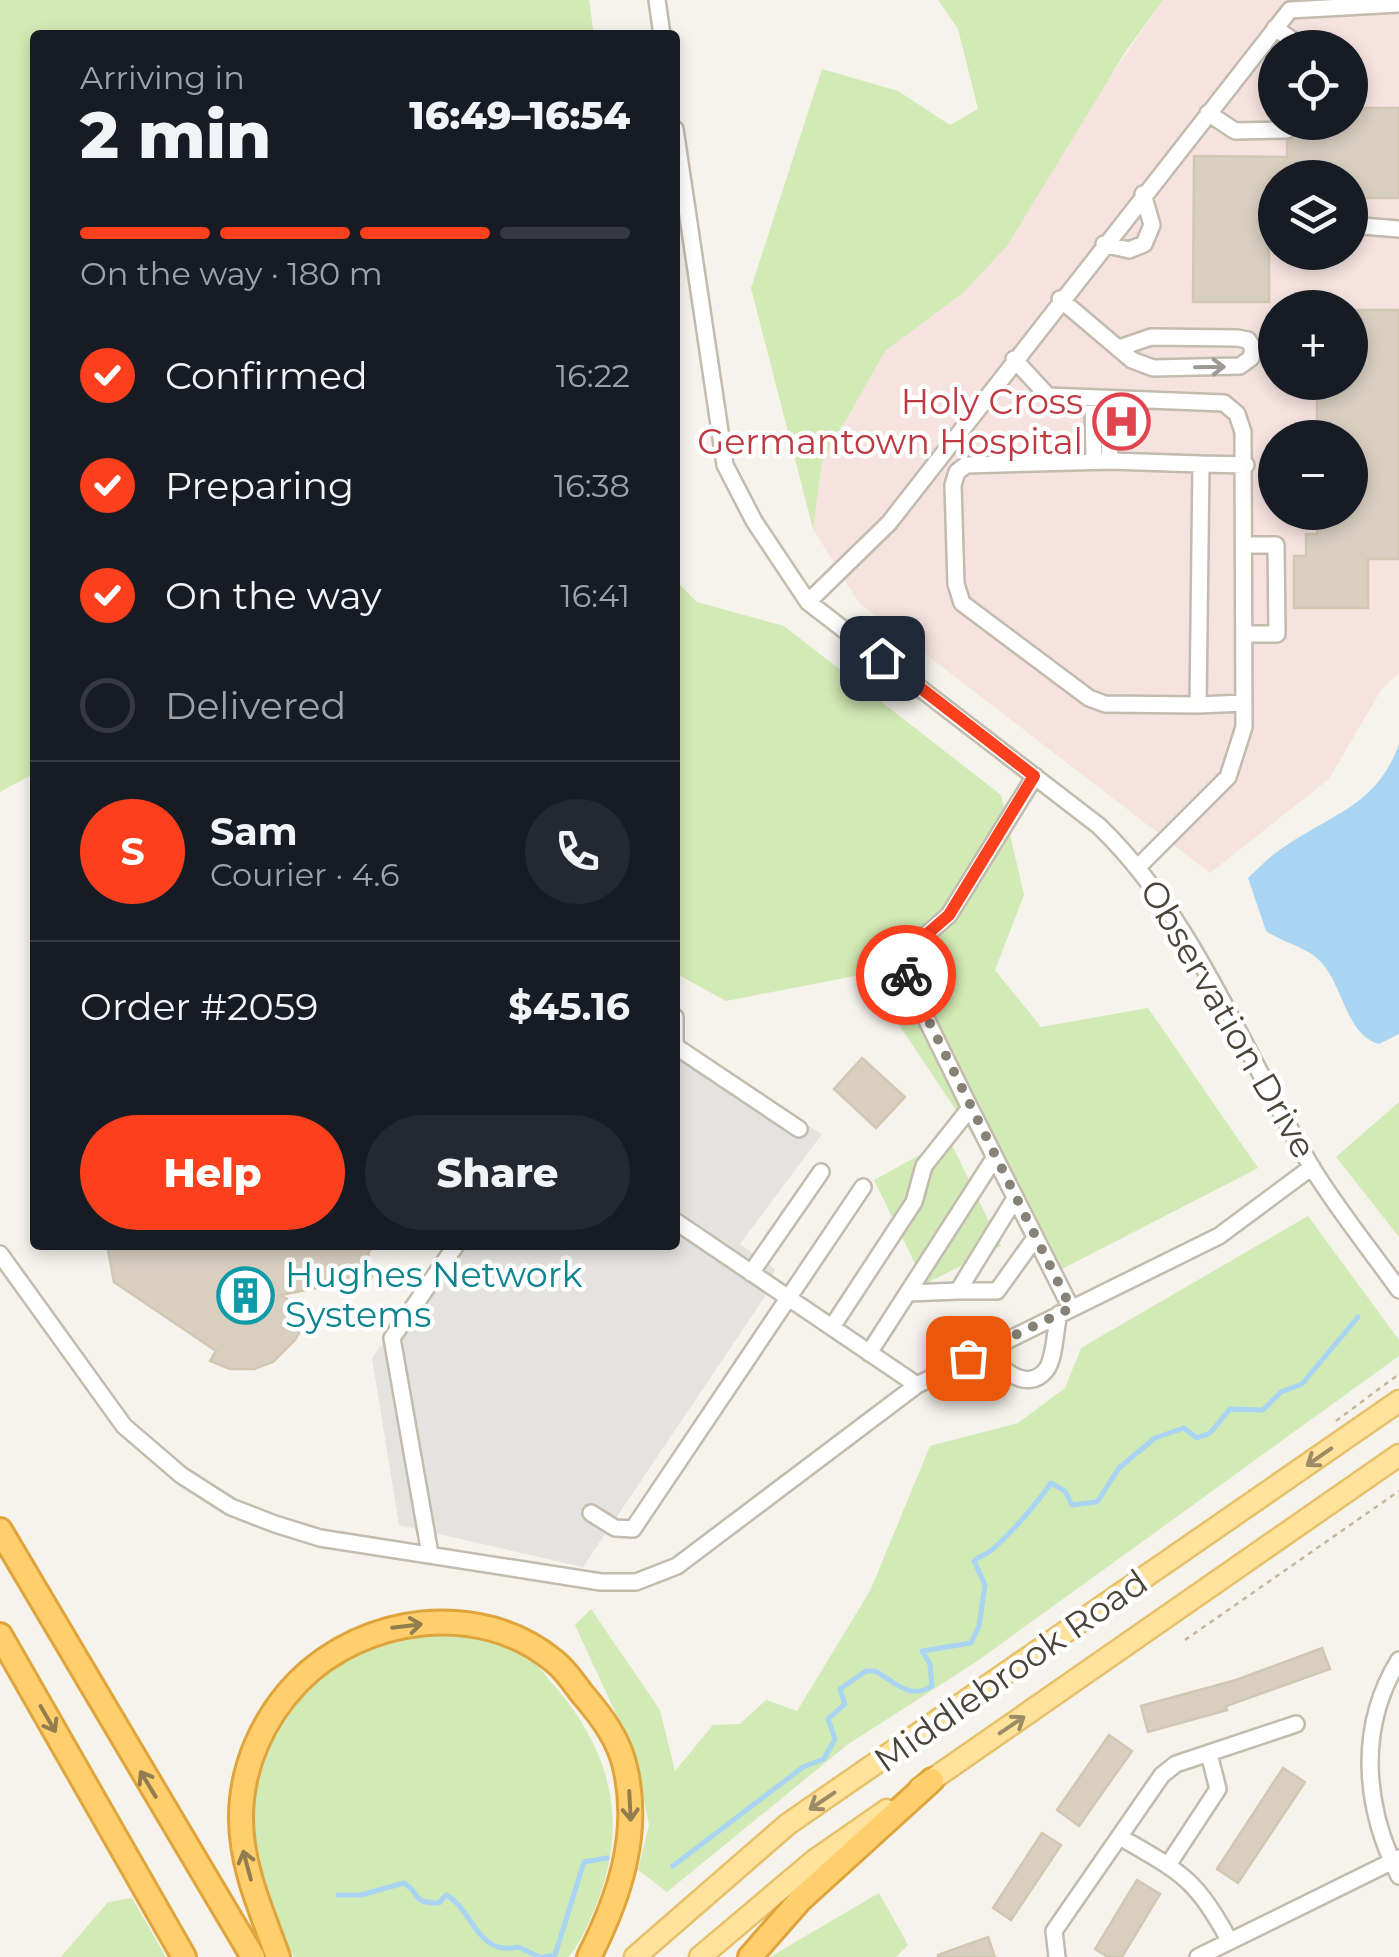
<!DOCTYPE html>
<html lang="en">
<head>
<meta charset="utf-8">
<style>
  :root { --surface:#171b24; --page:#242831; --text:#f1f3f6; --muted:#9ea1a6; --line:#363941; --accent:#fc3f1d }
  body { margin:0; font-family:Montserrat,sans-serif; background:var(--page); color:var(--text); height:100vh; display:flex; flex-direction:column; font-size:38px; white-space:nowrap }
  * { box-sizing:border-box; margin:0 }
  p { font-size:32px; color:var(--muted) }
  .icon { flex:none; width:55px; height:55px; fill:none; stroke:currentColor; stroke-width:2; stroke-linecap:round; stroke-linejoin:round }
  .map { position:relative; flex:1; overflow:hidden }
  .side { position:absolute; left:30px; top:30px; width:650px; height:1220px; display:flex; flex-direction:column; background:var(--surface); border-radius:10px; box-shadow:0 5px 15px #0003 }
  .side>* { flex:none }
  .controls { position:absolute; left:1258px; top:30px; display:grid; gap:20px }
  .controls a { display:grid; place-items:center; width:110px; height:110px; border-radius:50%; background:var(--surface); box-shadow:0 5px 15px #0003; font-size:50px }
  .pin { position:absolute; display:grid; place-items:center; width:85px; height:85px; color:#fff; margin:-42px; border-radius:20px; box-shadow:0 5px 15px #0006 }
  .courier { position:absolute; display:grid; place-items:center; width:100px; height:100px; margin:-50px; border:8px solid #fc3f1d; border-radius:50%; background:#fff; color:#222; box-shadow:0 2px 12px #0007 }
  .head em { font-style:normal; font-weight:800 }
  .head div { display:flex; flex-direction:column-reverse }
  .head { display:flex; align-items:center; justify-content:space-between; height:170px; padding:0 50px }
  h1 { font-size:65px; font-weight:800; line-height:75px }
  .bar { display:grid; grid-template-columns:repeat(4,1fr); gap:15px 10px; align-content:center; height:120px; padding:0 50px }
  .bar i { height:12px; border-radius:8px; background:var(--line) }
  .bar .on { background:var(--accent) }
  .bar p { grid-column:span 4 }
  .line { display:flex; align-items:center; gap:25px; padding:0 50px; border-top:2px solid var(--line) }
  .line div { flex:1 }
  .round { display:grid; place-items:center; flex:none; width:105px; height:105px; border-radius:52px; background:var(--page) }
  ol { padding:0 50px; list-style:none }
  li { display:flex; align-items:center; gap:30px; height:110px }
  li p { margin-inline-start:auto }
  li .icon { padding:10px; border-radius:50%; background:var(--accent); color:#fff; stroke-width:4 }
  li:last-child { color:var(--muted) }
  li i { width:55px; height:55px; border:5px solid var(--line); border-radius:50% }
  .cta { display:flex; gap:20px; margin-top:auto; padding:20px 50px }
  .cta a { flex:1; height:115px; border-radius:60px; background:var(--accent); color:#fff; font-size:40px; font-weight:800; line-height:115px; text-align:center }
  .cta a+a { background:var(--page); color:var(--text) }
  .map>svg:first-child { display:block }
  .medical { fill:#f6e3e0; fill-rule:evenodd }
  .green { fill:#d2eab5 }
  .parking { fill:#e5e3e0 }
  .water { fill:#a9d4f2 }
  .lines { fill:none; stroke-linecap:round; stroke-linejoin:round }
  .stream { stroke:#a9d4f2; stroke-width:5 }
  .building { fill:#d8cfc1; stroke:#d3c7b4; stroke-width:2.5 }
  .minor-casing { stroke:#c2bbae; stroke-width:20 }
  .major-casing { stroke:#e6c16a; stroke-width:25 }
  .highway-casing { stroke:#e0a43c; stroke-width:28 }
  .path { stroke:#c4b79f; stroke-width:2.5; stroke-dasharray:5 5; stroke-linecap:butt }
  .minor { stroke:#fff; stroke-width:15 }
  .major { stroke:#ffe39c; stroke-width:20 }
  .highway { stroke:#ffcf6e; stroke-width:22 }
  .oneway { stroke:#9c9892 }
  .oneway2 { stroke:#9c8c66 }
  .oneway3 { stroke:#937c4e }
  .done { stroke:#878178; stroke-width:10; stroke-dasharray:0 18 }
  .route { stroke:#fc3f1d; stroke-width:12 }
  .labels { text-anchor:middle; stroke-width:9; stroke-linejoin:round; paint-order:stroke }
  .health-label { font-size:35px; fill:#be3a42; stroke:#fff; text-anchor:end }
  .street-label { font-size:35px; fill:#4b4439; stroke:#fff }
  .culture-label { font-size:35px; fill:#0d838f; stroke:#fff; text-anchor:start }
</style>
</head>
<body>
<div class="map">
<svg width="1399" height="1957" viewBox="0 0 1399 1957">
  <rect width="100%" height="100%" fill="#f6f3ec"/>
  <path class="medical" d="M 1163,0 L 1399,0 L 1399,673 L 1381,690 L 1329,779 L 1210,873 L 859,603 L 813,529 L 822,463 L 885,351 L 962,294 ZM 1275,48 L 1350,48 L 1350,122 L 1275,122 ZM 1275,178 L 1350,178 L 1350,252 L 1275,252 ZM 1275,308 L 1350,308 L 1350,382 L 1275,382 ZM 1275,438 L 1350,438 L 1350,512 L 1275,512 Z"/>
  <path class="green" d="M 0,0 L 589,0 L 594,35 L 35,35 L 35,773 L 0,792 Z
    M 938,0 L 1163,0 L 1126,51 L 1007,246 L 962,294 L 885,351 L 822,463 L 813,529 L 751,288 L 822,69 L 898,91 L 950,125 L 978,109 L 958,29 Z
    M 675,580 L 697,602 L 784,626 L 1001,795 L 1024,895 L 995,970 L 1041,1027 L 1148,1008 L 1258,1168 L 1062,1269 L 865,974 L 726,1001 L 675,973 Z
    M 1399,1102 L 1399,1237 L 1336,1157 Z
    M 949,1139 L 1001,1246 L 925,1284 L 874,1180 Z
    M 1308,1216 L 1399,1340 L 1399,1356 L 976,1662 L 847,1745 L 667,1892 L 638,1870 L 649,1825 L 634,1753 L 575,1625 L 591,1609 L 660,1710 L 675,1771 L 713,1725 L 740,1724 L 766,1700 L 797,1711 L 870,1591 L 930,1446 L 1018,1423 L 1065,1388 L 1081,1348 Z
    M 445,1633 C 473,1636 501,1640 526,1656 C 536,1662 544,1674 552,1683 C 613,1752 630,1826 594,1910 C 586,1928 581,1943 568,1957 L 294,1957 C 276,1924 255,1881 250,1842 C 239,1755 296,1673 377,1644 C 398,1636 423,1636 445,1633 Z
    M 879,1893 L 908,1945 L 896,1957 L 770,1957 Z
    M 132,1898 L 166,1957 L 61,1957 L 108,1902 Z"/>
  <path class="parking" d="M 675,1045 L 822,1134 L 740,1244 L 775,1269 L 764,1298 L 583,1567 L 399,1525 L 372,1358 L 453,1245 L 675,1245 Z"/>
  <path class="water" d="M 1399,744 L 1399,1034 L 1379,1044 C 1346,1035 1344,987 1321,962 C 1307,947 1283,943 1266,931 L 1248,878 C 1260,867 1271,855 1284,847 C 1331,814 1377,806 1399,744 Z"/>
  <g class="lines">
    <path class="stream" d="M 673,1866 L 803,1767 L 824,1759 L 835,1739 L 828,1719 L 845,1704 L 840,1689 L 866,1671 L 875,1671 C 894,1681 909,1701 932,1686 L 930,1664 L 922,1651 L 971,1643 L 979,1626 L 985,1585 L 974,1561 C 980,1555 986,1556 993,1549 C 1013,1531 1036,1504 1051,1483 L 1065,1491 L 1072,1505 L 1097,1502 L 1119,1468 L 1155,1438 L 1184,1428 L 1197,1438 L 1210,1433 L 1230,1409 L 1263,1410 L 1281,1392 L 1302,1384 L 1358,1317
      M 338,1895 L 361,1895 L 404,1883 C 422,1894 410,1903 439,1903 L 446,1895 C 472,1908 477,1957 518,1947 L 540,1957
      M 544,1957 L 555,1955 L 584,1862 L 607,1858"/>
  </g>
  <path class="building" d="M 1350,108 L 1399,108 L 1399,198 L 1350,198 L 1350,178 L 1269,178 L 1269,302 L 1193,302 L 1194,156 L 1287,157 L 1287,141 L 1298,131 L 1295,122 L 1350,122 Z
    M 1350,310 L 1399,310 L 1399,559 L 1368,559 L 1368,608 L 1294,608 L 1294,556 L 1306,556 L 1306,534 L 1317,534 L 1317,512 L 1350,512 L 1350,438 L 1317,438 L 1317,382 L 1350,382 Z
    M 862,1058 L 905,1097 L 876,1128 L 834,1089 Z
    M 107,1245 L 373,1245 L 368,1254 L 372,1277 L 281,1295 L 301,1308 L 292,1322 L 299,1333 L 295,1340 L 273,1362 L 254,1369 L 230,1369 L 210,1361 L 216,1351 L 114,1282 Z
    M 1322,1648 L 1330,1669 L 1226,1706 L 1227,1710 L 1148,1732 L 1141,1706 L 1236,1680 Z
    M 1109,1735 L 1132,1751 L 1079,1826 L 1057,1810 Z
    M 1283,1768 L 1305,1782 L 1238,1883 L 1217,1869 Z
    M 1042,1833 L 1061,1845 L 1011,1920 L 993,1908 Z
    M 1137,1880 L 1160,1894 L 1122,1957 L 1108,1957 L 1095,1949 Z
    M 988,1937 L 995,1957 L 938,1957 L 938,1955 Z"/>
  <g class="lines">
    <defs>
      <path id="minor" d="M 657,0 L 662,35
        M 1275,28 L 1298,44 L 1317,48
        M 1208,113 L 1235,131 L 1287,130
        M 675,129 L 725,465 L 754,521 L 808,602 L 1099,826 C 1195,919 1243,1052 1311,1166 C 1337,1209 1370,1249 1399,1290
        M 1350,225 L 1399,229
        M 1104,244 L 1129,250 L 1144,244 L 1152,225 L 1143,194
        M 1060,299 L 1132,360 L 1153,368 L 1240,366 L 1251,358 L 1253,348 L 1248,340 L 1237,338 L 1151,337 L 1119,348
        M 1014,359 L 1048,396 L 1224,403 L 1237,414 L 1243,432 L 1244,727 L 1228,777 L 1140,865
        M 1093,399 L 1094,460
        M 1108,399 L 1110,461
        M 1110,461 L 1201,464 L 1198,705 L 1105,704 L 1089,698 L 962,603 L 956,584 L 953,485 L 957,472 L 966,465 Z
        M 1201,464 L 1246,465
        M 808,602 L 889,523 L 1290,10 L 1399,4
        M 1245,634 L 1277,634 L 1276,545 L 1245,545
        M 1198,705 L 1244,703
        M 675,1017 L 675,1043
        M 675,1046 L 799,1129
        M 970,1108 L 905,976 L 910,949 L 949,915 L 1035,776
        M 675,1221 L 917,1385
        M 0,1254 L 124,1426 L 181,1475 L 231,1507 L 275,1524 L 320,1538 L 601,1582 L 636,1582 L 677,1566 L 917,1385 L 1219,1236 L 1312,1167
        M 751,1273 L 821,1172
        M 958,1291 L 997,1291 L 1035,1238
        M 908,1293 L 958,1291 L 1014,1200
        M 832,1327 L 914,1202 L 924,1166 L 970,1108 L 1071,1308
        M 984,1350 C 997,1365 1026,1395 1046,1370 C 1055,1359 1055,1329 1059,1314
        M 869,1353 L 995,1157
        M 591,1513 L 615,1528 L 633,1529 L 863,1187
        M 430,1554 L 392,1338 L 456,1245
        M 1399,1660 C 1357,1728 1364,1807 1399,1876
        M 1120,1837 C 1180,1872 1196,1878 1229,1940
        M 1168,1865 L 1218,1789 L 1209,1754
        M 1057,1957 L 1054,1931 L 1162,1775 L 1176,1764 L 1296,1724
        M 1198,1957 L 1399,1858"/>
      <path id="major" d="M 920,1788 L 1399,1455
        M 635,1957 L 788,1824 L 1399,1401
        M 700,1957 L 815,1860 L 887,1810"/>
      <path id="highway" d="M 0,1530 L 253,1957
        M 0,1635 L 184,1957
        M 278,1957 C 262,1912 241,1867 241,1818 C 241,1767 263,1718 298,1682 C 363,1616 479,1599 554,1661 C 566,1670 575,1685 584,1696 C 602,1717 619,1740 625,1767 C 641,1834 619,1898 589,1957
        M 750,1957 L 800,1900 L 932,1780"/>
    </defs>
    <use href="#minor" class="minor-casing"/>
    <use href="#major" class="major-casing"/>
    <use href="#highway" class="highway-casing"/>
    <path class="path" d="M 1336,1421 L 1399,1374
      M 1185,1640 L 1399,1491"/>
    <use href="#minor" class="minor"/>
    <use href="#major" class="major"/>
    <use href="#highway" class="highway"/>
  </g>
  <defs><path id="oneway-shaft" d="M-6 0H5M1.5-3L5.5 0L1.5 3" fill="none" stroke-width="1.6" stroke-linecap="round" stroke-linejoin="round" transform="scale(2.5)"/></defs>
  <use class="oneway" href="#oneway-shaft" transform="translate(1210 367) rotate(-1)"/>
  <g class="oneway2">
    <use href="#oneway-shaft" transform="translate(1319 1457) rotate(145)"/>
    <use href="#oneway-shaft" transform="translate(1012 1725) rotate(-34)"/>
    <use href="#oneway-shaft" transform="translate(822 1801) rotate(146)"/>
  </g>
  <g class="oneway3">
    <use href="#oneway-shaft" transform="translate(407 1626) rotate(-7)"/>
    <use href="#oneway-shaft" transform="translate(48 1719) rotate(60)"/>
    <use href="#oneway-shaft" transform="translate(148 1784) rotate(-121)"/>
    <use href="#oneway-shaft" transform="translate(630 1806) rotate(87)"/>
    <use href="#oneway-shaft" transform="translate(247 1865) rotate(-105)"/>
  </g>
  <g class="lines">
    <path class="done" d="M 906,975 L 1071,1308 L 968,1358"/>
    <path class="route" d="M 882,658 L 1034,776 L 949,915 L 910,949 L 906,975"/>
  </g>
  <defs>
    <symbol id="hospital-ring" viewBox="-11 -11 22 22"><circle r="9.5" fill="#fff" stroke="#e0444e" stroke-width="1.5"/><path d="M-5-5h3v3.5h4V-5h3V5h-3V1.5h-4V5h-3Z" fill="#e0444e"/></symbol>
    <symbol id="building-ring" viewBox="-11 -11 22 22"><circle r="9.5" fill="#fff" stroke="#0f9aa8" stroke-width="1.5"/><path d="M-4-6H4V6H1V3H-1V6H-4ZM-2.5-4.3h1.7v1.8h-1.7ZM.8-4.3h1.7v1.8H.8ZM-2.5-1h1.7V.8h-1.7ZM.8-1h1.7V.8H.8Z" fill="#0f9aa8"/></symbol>
  </defs>
  <g fill-rule="evenodd">
    <use href="#hospital-ring" x="1090" y="390" width="63" height="63"/>
    <use href="#building-ring" x="214" y="1264" width="63" height="63"/>
  </g>
  <g class="labels">
    <g class="health-label">
      <text x="1083" y="414">Holy Cross<tspan x="1083" dy="40">Germantown Hospital</tspan></text>
    </g>
    <g class="street-label">
      <text transform="translate(1228 1019) rotate(60)" y="12">Observation Drive</text>
      <text transform="translate(1011 1671) rotate(-35)" y="12">Middlebrook Road</text>
    </g>
    <g class="culture-label">
      <text x="285" y="1287">Hughes Network<tspan x="285" dy="40">Systems</tspan></text>
    </g>
  </g>
</svg>
<div class="controls">
<a><svg class="icon" aria-label="locate" viewBox="0 0 24 24"><circle cx="12" cy="12" r="6"/><path d="M12 2v4M12 18v4M2 12h4M18 12h4"/></svg></a>
<a><svg class="icon" aria-label="layers" viewBox="0 0 24 24"><path d="M12 4l9 5-9 5-9-5zM3 14l9 5 9-5"/></svg></a>
<a>+</a>
<a>−</a>
</div>
<div class="pin" style="left:968px;top:1358px;background:#ea580c"><svg class="icon" aria-label="bag" viewBox="0 0 24 24"><path d="M5 8h14l-1 12H6zM9 8a3 3 0 0 1 6 0"/></svg></div>
<div class="pin" style="left:882px;top:658px;background:#1f2937"><svg class="icon" aria-label="home" viewBox="0 0 24 24"><path d="M3 11l9-7 9 7M6 9v11h12V9"/></svg></div>
<div class="courier" style="left:906px;top:975px"><svg class="icon" aria-label="bike" viewBox="0 0 24 24"><circle cx="6" cy="16" r="4"/><circle cx="18" cy="16" r="4"/><path d="M6 16l4-8h5l3 8M10 8l3 8H6M13 5h3"/></svg></div>
<section class="side">
<div class="head"><div><h1>2 min</h1><p>Arriving in</p></div><em>16:49–16:54</em></div>
<div class="bar"><i class="on"></i><i class="on"></i><i class="on"></i><i></i><p>On the way · 180 m</p></div>
<ol>
<li><svg class="icon" aria-label="check" viewBox="0 0 24 24"><path d="M5 12l5 5 9-10"/></svg>Confirmed<p>16:22</p></li>
<li><svg class="icon" aria-label="check" viewBox="0 0 24 24"><path d="M5 12l5 5 9-10"/></svg>Preparing<p>16:38</p></li>
<li><svg class="icon" aria-label="check" viewBox="0 0 24 24"><path d="M5 12l5 5 9-10"/></svg>On the way<p>16:41</p></li>
<li><i></i>Delivered</li>
</ol>
<div class="line" style="height:180px"><b class="round" style="background:var(--accent);color:#fff">S</b><div><b>Sam</b><p>Courier · 4.6</p></div><a class="round"><svg class="icon" aria-label="phone" viewBox="0 0 24 24"><path d="M5 4h4l2 5-3 2q2 4 5 5l2-3 5 2v4C11 20 4 13 5 4z"/></svg></a></div>
<div class="line" style="height:130px"><div>Order #2059</div><b>$45.16</b></div>
<div class="cta"><a>Help</a><a>Share</a></div>
</section>
</div>
</body>
</html>
